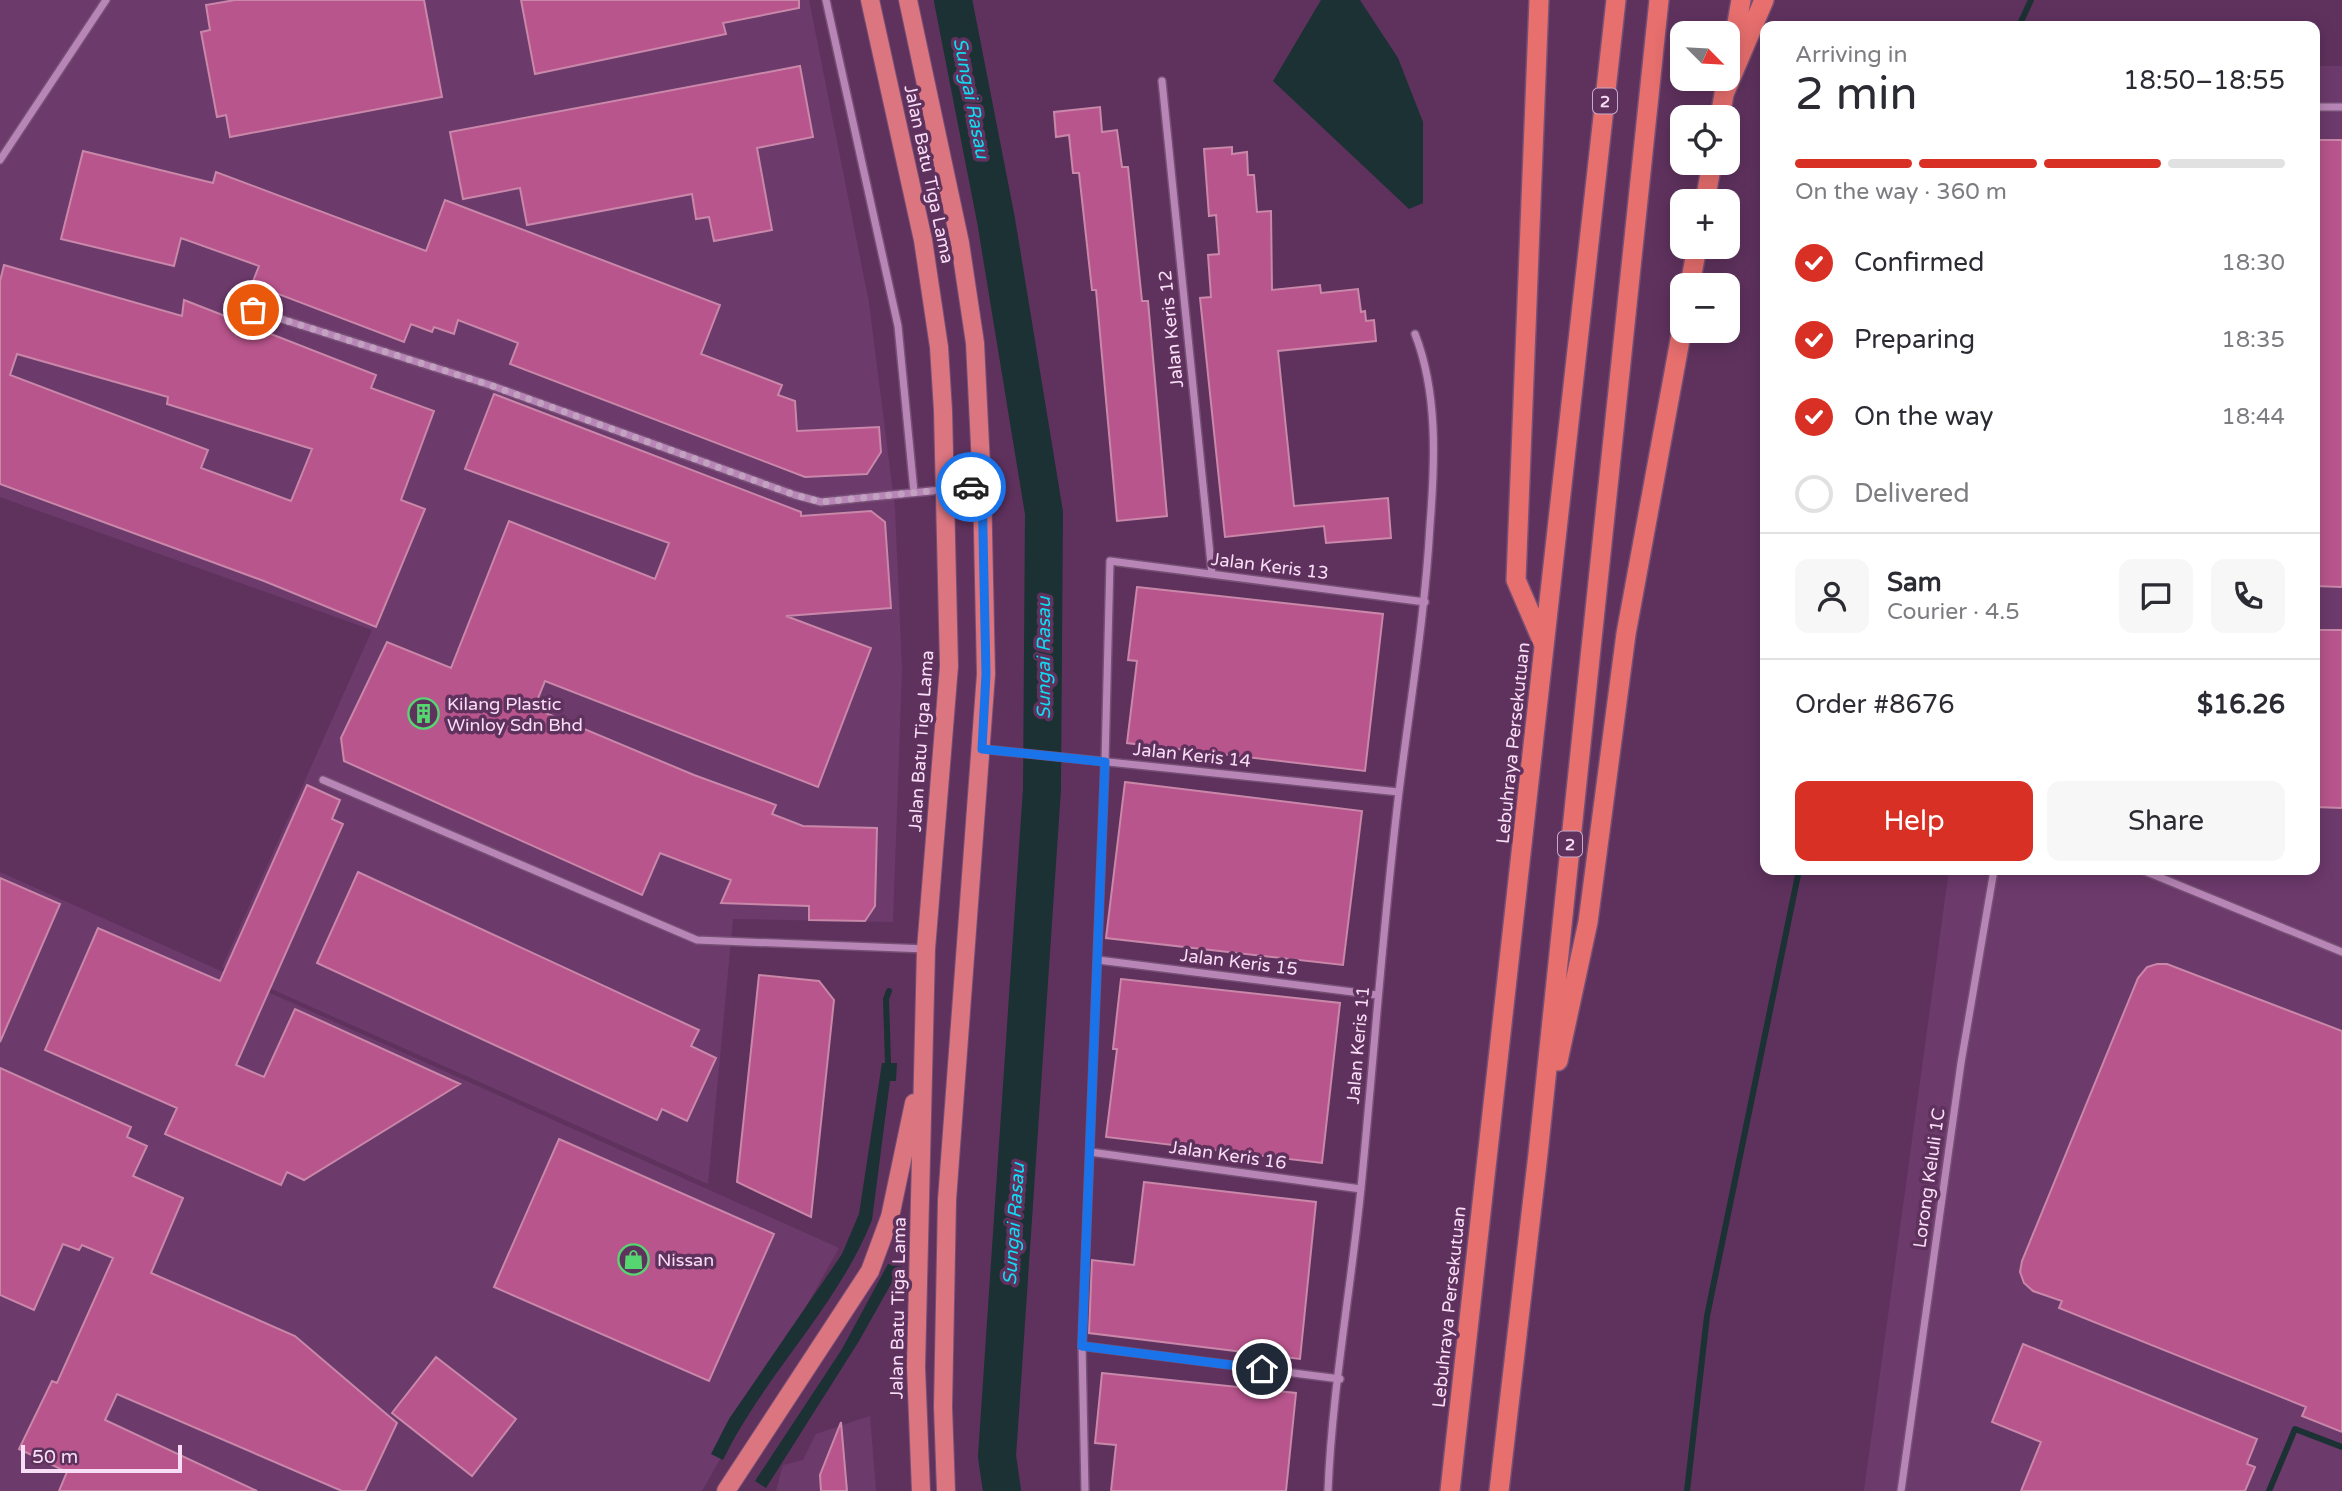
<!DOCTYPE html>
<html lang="en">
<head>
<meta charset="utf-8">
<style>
  :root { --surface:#fff; --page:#f7f7f7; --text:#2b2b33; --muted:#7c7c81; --line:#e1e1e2; --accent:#d93025 }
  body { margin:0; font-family:"Varela Round",sans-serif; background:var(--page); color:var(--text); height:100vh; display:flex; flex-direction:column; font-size:26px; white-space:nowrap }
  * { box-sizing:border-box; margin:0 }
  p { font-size:23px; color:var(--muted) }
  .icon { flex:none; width:38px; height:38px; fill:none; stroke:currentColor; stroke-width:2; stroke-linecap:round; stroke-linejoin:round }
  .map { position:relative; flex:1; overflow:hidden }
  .sheet { position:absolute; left:1760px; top:21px; width:560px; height:854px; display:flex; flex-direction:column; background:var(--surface); border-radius:14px; box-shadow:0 4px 18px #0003 }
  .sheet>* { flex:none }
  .needle { width:46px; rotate:114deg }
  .tools { position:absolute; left:1670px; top:21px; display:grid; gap:14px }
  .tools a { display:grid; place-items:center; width:70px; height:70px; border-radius:14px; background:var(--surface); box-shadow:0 4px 18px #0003; font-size:35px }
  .scale { position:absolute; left:21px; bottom:18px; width:161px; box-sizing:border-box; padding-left:7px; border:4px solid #f8ddf6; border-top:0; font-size:19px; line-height:24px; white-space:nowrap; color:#f8ddf6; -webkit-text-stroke:5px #5f325e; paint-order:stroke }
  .pin { position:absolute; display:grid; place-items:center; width:60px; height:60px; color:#fff; margin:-30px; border:4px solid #fff; border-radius:50%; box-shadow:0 2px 7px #0007 }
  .courier { position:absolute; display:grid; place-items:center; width:70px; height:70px; margin:-35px; border:5px solid #1a73e8; border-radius:50%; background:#fff; color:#222; box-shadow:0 2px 9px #0007 }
  .head em { font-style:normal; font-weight:600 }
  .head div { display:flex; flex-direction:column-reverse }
  .head { display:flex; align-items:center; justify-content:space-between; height:119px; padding:0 35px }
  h1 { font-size:46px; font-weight:600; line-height:52px }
  .bar { display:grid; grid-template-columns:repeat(4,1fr); gap:10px 7px; align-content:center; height:84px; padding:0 35px }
  .bar i { height:9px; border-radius:5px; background:var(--line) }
  .bar .on { background:var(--accent) }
  .bar p { grid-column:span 4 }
  .line { display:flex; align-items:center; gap:18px; padding:0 35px; border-top:2px solid var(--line) }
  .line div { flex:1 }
  .round { display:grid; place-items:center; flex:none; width:74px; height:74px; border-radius:14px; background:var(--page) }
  ol { padding:0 35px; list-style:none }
  li { display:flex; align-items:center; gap:21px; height:77px }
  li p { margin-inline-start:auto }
  li .icon { padding:7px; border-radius:50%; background:var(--accent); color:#fff; stroke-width:4 }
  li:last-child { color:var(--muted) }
  li i { width:38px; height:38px; border:4px solid var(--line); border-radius:50% }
  .action { display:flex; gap:14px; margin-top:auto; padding:14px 35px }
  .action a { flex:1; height:80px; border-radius:14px; background:var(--accent); color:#fff; font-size:28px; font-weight:600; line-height:80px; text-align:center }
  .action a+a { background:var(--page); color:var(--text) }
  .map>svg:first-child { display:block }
  .built { fill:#6d3a6c }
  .water { fill:#1b3134 }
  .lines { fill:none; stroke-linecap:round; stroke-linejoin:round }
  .stream { stroke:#1b3134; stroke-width:6 }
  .river { stroke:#1b3134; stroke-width:38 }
  .building { fill:#b9558d; stroke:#c987a9; stroke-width:2; fill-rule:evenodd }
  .minor-casing { stroke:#764f74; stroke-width:10 }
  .primary-casing { stroke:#764f74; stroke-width:20 }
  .trunk-casing { stroke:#764f74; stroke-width:22 }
  .minor { stroke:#b886b6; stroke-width:7 }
  .primary { stroke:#db7580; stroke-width:18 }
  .trunk { stroke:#e76f6e; stroke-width:19 }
  .done { stroke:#c2a1c1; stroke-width:7; stroke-dasharray:0 12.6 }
  .route { stroke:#1a73e8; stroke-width:9 }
  .labels { text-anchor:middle; stroke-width:7; stroke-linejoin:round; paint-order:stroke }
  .shield { fill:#5f325e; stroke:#caaac8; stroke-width:2 }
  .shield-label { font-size:16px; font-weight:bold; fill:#f8ddf6 }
  .street-label { font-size:18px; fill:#f8ddf6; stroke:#5f325e }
  .poi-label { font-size:18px; fill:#f8ddf6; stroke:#5f325e; text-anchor:start }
  .water-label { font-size:19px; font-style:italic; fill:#11dbf2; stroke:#5f325e }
</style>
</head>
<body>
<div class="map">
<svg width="2342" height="1491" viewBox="0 0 2342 1491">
  <rect width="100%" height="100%" fill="#5f325e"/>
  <path class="built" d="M 0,0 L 809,0 L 869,303 L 895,509 L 902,670 L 893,922 L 733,919 L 708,1184 L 222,967 L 372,630 L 0,497 Z
    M 2315,66 L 2342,66 L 2342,1491 L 1864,1491 L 1949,870 L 2315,870 Z
    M 0,872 L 839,1248 L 702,1491 L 0,1491 Z
    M 870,1416 L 876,1491 L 776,1491 L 783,1465 L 803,1460 L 816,1434 Z"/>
  <path class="water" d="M 1321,0 L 1360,0 L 1398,58 L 1423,122 L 1423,203 L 1409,209 L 1273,81 Z
    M 882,1063 L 897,1063 L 896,1081 L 890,1081 L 872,1220 C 837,1308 764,1375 723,1460 L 711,1454 L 729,1419 L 842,1254 L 859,1214 Z
    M 888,1264 L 902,1264 L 901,1276 L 895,1277 L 859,1341 L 766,1488 L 755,1481 L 842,1349 Z"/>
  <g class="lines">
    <path class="stream" d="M 2019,26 L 2031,0
      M 888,1063 L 886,999 L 889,991
      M 1687,1491 L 1707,1316 L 1799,870
      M 2269,1491 L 2295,1429 L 2342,1447"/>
    <path class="river" d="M 953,0 L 996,220 L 1044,513 L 1042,789 L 997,1456 L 1002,1491"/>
  </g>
  <path class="building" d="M 235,0 L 424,0 L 442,97 L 230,137 L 226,115 L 217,117 L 201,32 L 210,30 L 206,5 Z
    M 521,0 L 799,0 L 799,8 L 723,23 L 726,34 L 535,74 Z
    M 800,66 L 813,137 L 757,148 L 772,230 L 714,241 L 709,217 L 696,219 L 692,194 L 527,225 L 520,188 L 463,199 L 450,132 Z
    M 1100,107 L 1102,132 L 1117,130 L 1122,167 L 1128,167 L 1142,301 L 1148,301 L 1167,516 L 1117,521 L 1096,290 L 1092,290 L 1079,173 L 1073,173 L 1069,135 L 1056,137 L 1054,112 Z
    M 2315,140 L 2342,140 L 2342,587 L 2315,586 Z
    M 1232,147 L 1232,154 L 1247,152 L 1248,175 L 1254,175 L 1257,212 L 1271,211 L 1272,290 L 1320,285 L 1321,293 L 1358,289 L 1361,312 L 1365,311 L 1366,321 L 1374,320 L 1376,341 L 1278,351 L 1294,506 L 1388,498 L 1391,538 L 1326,543 L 1324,526 L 1225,537 L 1200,298 L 1211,297 L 1208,255 L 1219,254 L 1216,215 L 1209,216 L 1204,149 Z
    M 83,151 L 213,183 L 216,172 L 426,251 L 445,200 L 720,305 L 701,354 L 782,385 L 778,395 L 795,401 L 797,431 L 879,427 L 881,452 L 867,474 L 805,477 L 510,364 L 518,343 L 458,320 L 454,334 L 434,327 L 432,332 L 411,324 L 404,342 L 252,284 L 259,266 L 181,238 L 174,266 L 61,239 Z
    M 4,265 L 182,316 L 184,300 L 376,375 L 371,388 L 434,411 L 401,500 L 425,509 L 376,627 L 264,581 L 0,484 L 0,281 ZM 17,354 L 168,397 L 167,404 L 312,449 L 291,501 L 201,468 L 208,450 L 10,375 Z
    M 494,394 L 801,512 L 801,516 L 871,511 L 885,522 L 891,608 L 786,616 L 871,648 L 818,787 L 545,681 L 534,708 L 694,775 L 776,805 L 772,814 L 803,826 L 877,828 L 875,906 L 865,921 L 809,920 L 809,906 L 721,903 L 731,880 L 660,853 L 642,895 L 344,761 L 341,738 L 387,642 L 451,668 L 509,521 L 655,579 L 669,543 L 465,469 Z
    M 1137,587 L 1383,614 L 1365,771 L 1127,743 L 1137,661 L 1128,660 Z
    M 2315,630 L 2342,630 L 2342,808 L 2315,807 Z
    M 1125,782 L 1362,811 L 1343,965 L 1106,938 Z
    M 307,785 L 340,800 L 332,819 L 343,824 L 236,1065 L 264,1077 L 295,1009 L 460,1084 L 304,1180 L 287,1172 L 281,1185 L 165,1134 L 177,1108 L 45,1050 L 98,928 L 220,981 Z
    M 358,872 L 699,1030 L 691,1046 L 716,1058 L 687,1121 L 662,1109 L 657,1120 L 317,963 Z
    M 0,878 L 60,904 L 0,1042 Z
    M 2157,964 L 2167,964 L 2342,1031 L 2342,1432 L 2302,1416 L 2306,1407 L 2059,1308 L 2062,1301 L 2033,1291 L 2024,1283 L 2020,1272 L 2022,1261 L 2138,978 L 2147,967 Z
    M 759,975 L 819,981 L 834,1000 L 811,1217 L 737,1182 Z
    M 1121,979 L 1340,1003 L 1322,1163 L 1106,1137 L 1117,1049 L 1113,1049 Z
    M 0,1068 L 131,1127 L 127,1137 L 147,1146 L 133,1176 L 183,1198 L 151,1273 L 295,1336 L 397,1423 L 365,1491 L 342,1491 L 117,1394 L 105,1420 L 257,1491 L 59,1491 L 67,1472 L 19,1449 L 52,1381 L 57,1383 L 113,1258 L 82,1245 L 79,1250 L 63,1244 L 34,1310 L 0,1295 Z
    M 559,1139 L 774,1234 L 709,1381 L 494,1287 Z
    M 1144,1182 L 1316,1202 L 1300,1359 L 1089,1333 L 1092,1260 L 1134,1265 Z
    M 2023,1344 L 2257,1439 L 2247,1464 L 2255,1467 L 2245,1491 L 2021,1491 L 2041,1442 L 1992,1422 Z
    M 436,1357 L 516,1419 L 472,1476 L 392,1413 Z
    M 1102,1373 L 1296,1393 L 1286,1491 L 1111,1491 L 1116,1445 L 1095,1443 Z
    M 841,1422 L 847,1491 L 821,1491 L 820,1475 Z"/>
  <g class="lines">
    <defs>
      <path id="minor" d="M 826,0 L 898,326 L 914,492
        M 1162,81 L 1212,574
        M 2315,107 L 2342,107
        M 0,160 L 106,0
        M 253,310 L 490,385 L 795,495 L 821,502 L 981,486
        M 982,749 L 1399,792
        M 323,780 L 697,940 L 926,949
        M 2142,870 L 2342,952
        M 1098,960 L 1377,995
        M 1090,1152 L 1361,1189
        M 1082,1346 L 1340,1379
        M 1085,1491 L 1082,1346 L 1105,762 L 1110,561 L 1425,602
        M 1328,1491 C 1332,1390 1351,1289 1361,1188 C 1374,1056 1383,924 1399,792 C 1410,703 1425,615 1430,525 C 1435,462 1438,393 1415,334
        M 1901,1491 L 1961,1063 L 1994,870"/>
      <path id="primary" d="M 870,0 L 923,240 L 939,347 L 943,411 L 949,666 L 926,949 L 916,1367 L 921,1491
        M 908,0 L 960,243 L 975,343 L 982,486 L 986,674 L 947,1200 L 943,1407 L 946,1491
        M 726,1491 L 870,1271 L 890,1217 L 914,1103"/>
      <path id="trunk" d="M 1539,0 L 1516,580 L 1544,645
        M 1731,58 L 1741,0
        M 1724,94 L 1764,0
        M 1720,117 L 1726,83
        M 1705,201 L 1712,163
        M 1690,285 L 1697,247
        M 1558,1061 L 1588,922 L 1626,634 L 1682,329
        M 1450,1491 L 1616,0
        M 1499,1491 L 1538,1154 L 1659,0"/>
    </defs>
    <use href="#minor" class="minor-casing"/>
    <use href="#primary" class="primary-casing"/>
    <use href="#trunk" class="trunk-casing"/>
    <use href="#minor" class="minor"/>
    <use href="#primary" class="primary"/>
    <use href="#trunk" class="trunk"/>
  </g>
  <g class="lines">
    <path class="done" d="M 253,310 L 490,385 L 795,495 L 821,502 L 971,487"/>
    <path class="route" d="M 971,487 L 982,486 L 986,674 L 982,749 L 1105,762 L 1082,1346 L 1262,1369"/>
  </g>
  <defs>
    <symbol id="building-ring" viewBox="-11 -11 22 22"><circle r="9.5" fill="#5f325e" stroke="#56d671" stroke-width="1.5"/><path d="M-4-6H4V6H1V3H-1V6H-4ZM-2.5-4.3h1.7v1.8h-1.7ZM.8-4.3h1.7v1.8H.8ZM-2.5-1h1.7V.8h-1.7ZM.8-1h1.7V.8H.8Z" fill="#56d671"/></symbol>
    <symbol id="shop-ring" viewBox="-11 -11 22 22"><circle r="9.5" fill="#5f325e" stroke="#56d671" stroke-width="1.5"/><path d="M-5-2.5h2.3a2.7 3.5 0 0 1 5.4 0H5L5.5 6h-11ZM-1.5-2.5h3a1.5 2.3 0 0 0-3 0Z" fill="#56d671"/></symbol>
  </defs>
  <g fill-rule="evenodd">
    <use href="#building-ring" x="406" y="696" width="35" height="35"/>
    <use href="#shop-ring" x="616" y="1242" width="35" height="35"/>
  </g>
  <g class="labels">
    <g class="shield">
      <rect x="1593" y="88.5" width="24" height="25" rx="5"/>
      <rect x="1558" y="831.5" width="24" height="25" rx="5"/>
    </g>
    <g class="shield-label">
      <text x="1605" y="107">2</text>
      <text x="1570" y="850">2</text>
    </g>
    <g class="street-label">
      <text transform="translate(929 174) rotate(78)" y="6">Jalan Batu Tiga Lama</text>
      <text transform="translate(1171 329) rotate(-96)" y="6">Jalan Keris 12</text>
      <text transform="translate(1270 566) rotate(7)" y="6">Jalan Keris 13</text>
      <text transform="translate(921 741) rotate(-86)" y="6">Jalan Batu Tiga Lama</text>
      <text transform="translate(1513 743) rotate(-84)" y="6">Lebuhraya Persekutuan</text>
      <text transform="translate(1192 755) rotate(6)" y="6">Jalan Keris 14</text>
      <text transform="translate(1239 962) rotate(7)" y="6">Jalan Keris 15</text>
      <text transform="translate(1358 1045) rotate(-85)" y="6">Jalan Keris 11</text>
      <text transform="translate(1228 1155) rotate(8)" y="6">Jalan Keris 16</text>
      <text transform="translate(1929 1178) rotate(-82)" y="6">Lorong Keluli 1C</text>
      <text transform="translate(1449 1307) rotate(-84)" y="6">Lebuhraya Persekutuan</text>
      <text transform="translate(898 1308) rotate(-89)" y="6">Jalan Batu Tiga Lama</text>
    </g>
    <g class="poi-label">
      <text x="447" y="710">Kilang Plastic<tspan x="447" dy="21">Winloy Sdn Bhd</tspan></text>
      <text x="657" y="1266">Nissan</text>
    </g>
    <g class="water-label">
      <text transform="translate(972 98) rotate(79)" y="7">Sungai Rasau</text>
      <text transform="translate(1043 658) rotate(-90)" y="7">Sungai Rasau</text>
      <text transform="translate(1013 1224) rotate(-86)" y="7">Sungai Rasau</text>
    </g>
  </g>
</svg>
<div class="tools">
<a><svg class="needle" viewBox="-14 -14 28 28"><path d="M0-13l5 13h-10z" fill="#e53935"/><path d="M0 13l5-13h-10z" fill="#7c7c81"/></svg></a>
<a><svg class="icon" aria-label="locate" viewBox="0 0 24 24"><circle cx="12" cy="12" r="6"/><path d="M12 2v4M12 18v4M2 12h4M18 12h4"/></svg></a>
<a>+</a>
<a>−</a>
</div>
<div class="scale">50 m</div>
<div class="pin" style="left:253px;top:310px;background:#ea580c"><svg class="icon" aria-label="bag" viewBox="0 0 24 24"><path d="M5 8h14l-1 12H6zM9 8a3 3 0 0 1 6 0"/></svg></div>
<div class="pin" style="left:1262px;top:1369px;background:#1f2937"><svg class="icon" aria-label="home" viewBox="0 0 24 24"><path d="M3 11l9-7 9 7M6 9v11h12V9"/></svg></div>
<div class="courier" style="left:971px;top:487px"><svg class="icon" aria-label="car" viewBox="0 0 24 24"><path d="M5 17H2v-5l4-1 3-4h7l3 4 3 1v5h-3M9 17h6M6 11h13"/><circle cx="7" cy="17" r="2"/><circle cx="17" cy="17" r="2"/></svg></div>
<section class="sheet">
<div class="head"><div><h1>2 min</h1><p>Arriving in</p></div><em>18:50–18:55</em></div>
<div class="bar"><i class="on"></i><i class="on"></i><i class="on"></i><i></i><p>On the way · 360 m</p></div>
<ol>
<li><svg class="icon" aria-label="check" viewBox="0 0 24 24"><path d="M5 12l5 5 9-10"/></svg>Confirmed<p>18:30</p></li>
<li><svg class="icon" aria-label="check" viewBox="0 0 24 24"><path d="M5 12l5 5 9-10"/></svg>Preparing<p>18:35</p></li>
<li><svg class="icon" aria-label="check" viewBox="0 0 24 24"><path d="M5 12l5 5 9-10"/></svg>On the way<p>18:44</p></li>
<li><i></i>Delivered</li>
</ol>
<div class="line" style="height:126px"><a class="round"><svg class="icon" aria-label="person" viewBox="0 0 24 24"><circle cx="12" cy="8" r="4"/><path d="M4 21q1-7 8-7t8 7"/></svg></a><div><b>Sam</b><p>Courier · 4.5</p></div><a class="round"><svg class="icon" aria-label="chat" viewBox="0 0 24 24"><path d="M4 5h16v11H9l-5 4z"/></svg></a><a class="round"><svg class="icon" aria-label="phone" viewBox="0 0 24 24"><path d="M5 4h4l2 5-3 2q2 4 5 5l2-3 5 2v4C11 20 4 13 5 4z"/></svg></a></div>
<div class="line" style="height:91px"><div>Order #8676</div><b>$16.26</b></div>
<div class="action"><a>Help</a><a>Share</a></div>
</section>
</div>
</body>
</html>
